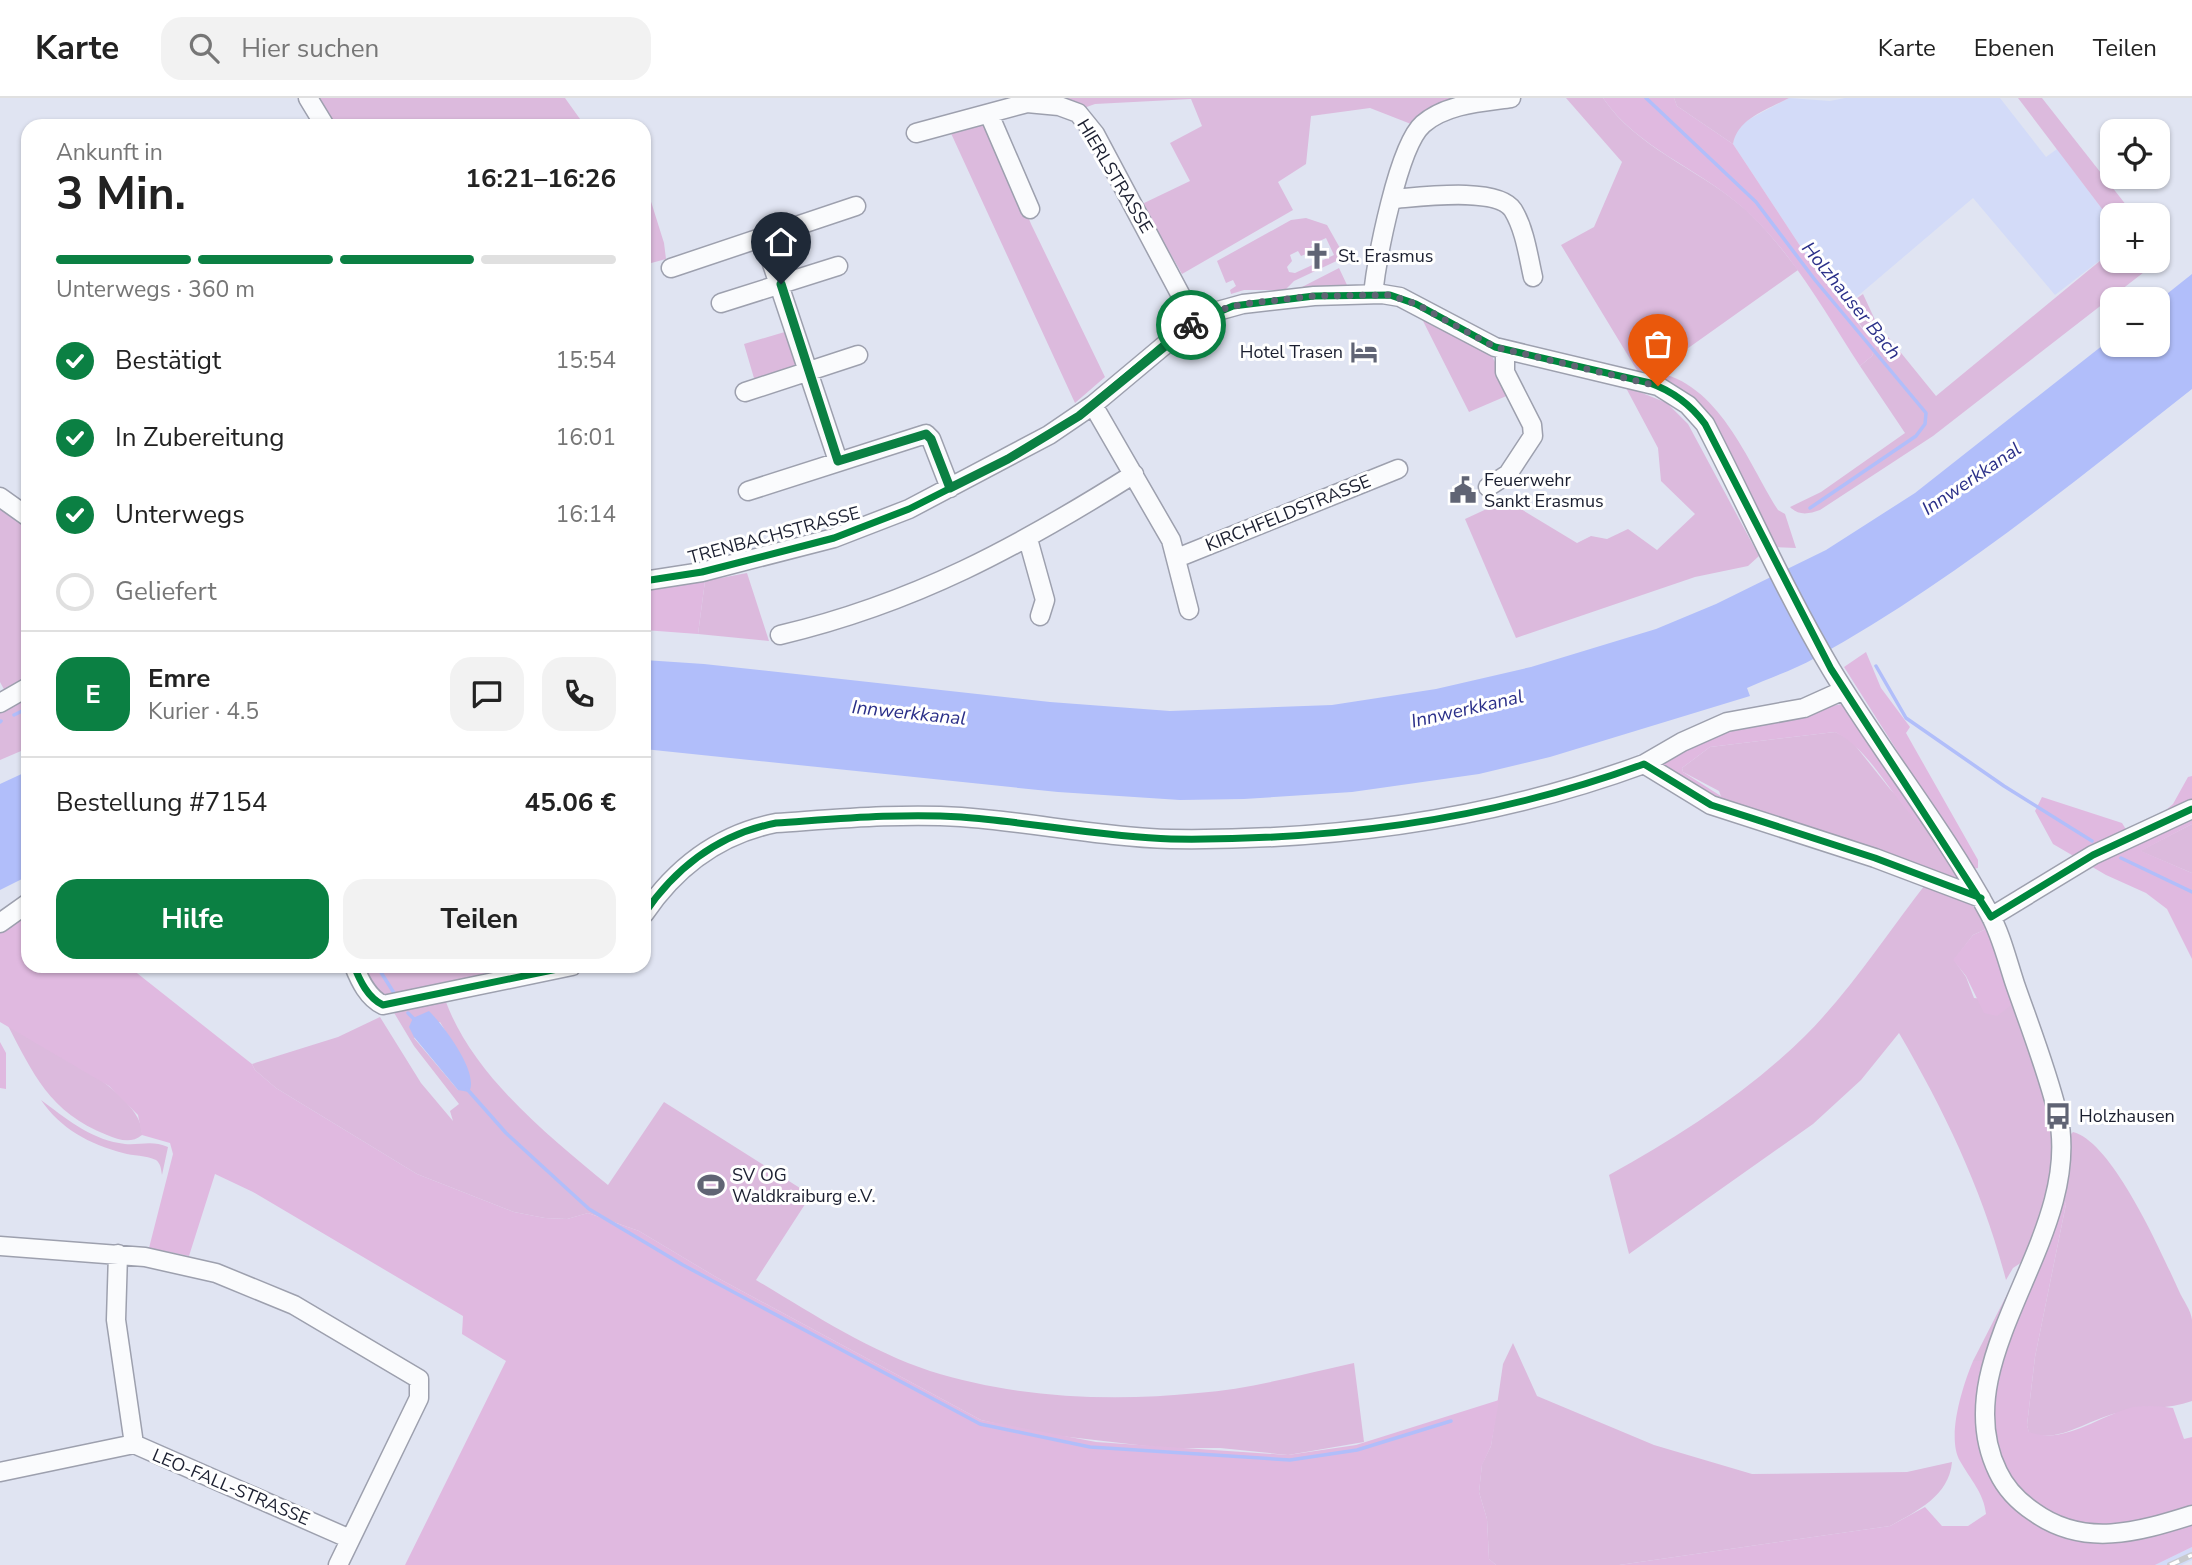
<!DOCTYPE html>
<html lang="de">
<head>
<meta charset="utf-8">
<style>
  :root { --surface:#fff; --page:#f2f2f2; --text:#222; --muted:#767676; --line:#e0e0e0; --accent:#0b8043 }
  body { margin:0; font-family:"Nunito Sans",sans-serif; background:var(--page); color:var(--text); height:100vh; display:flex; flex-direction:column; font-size:26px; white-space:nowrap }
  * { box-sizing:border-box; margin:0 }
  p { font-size:23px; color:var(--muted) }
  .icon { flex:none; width:38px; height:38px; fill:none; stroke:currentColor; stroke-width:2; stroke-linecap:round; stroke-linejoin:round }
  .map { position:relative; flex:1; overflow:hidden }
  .side { position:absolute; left:21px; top:21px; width:630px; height:854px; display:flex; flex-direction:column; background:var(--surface); border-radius:21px; box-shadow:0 2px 5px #0004 }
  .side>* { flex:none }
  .controls { position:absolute; left:2100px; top:21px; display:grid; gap:14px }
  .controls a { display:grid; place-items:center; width:70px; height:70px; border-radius:14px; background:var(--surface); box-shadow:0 2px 5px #0004; font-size:35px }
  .pin { position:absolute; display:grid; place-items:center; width:60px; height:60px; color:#fff; margin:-72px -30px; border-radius:50% 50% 50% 0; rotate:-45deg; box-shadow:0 0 7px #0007 }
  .pin .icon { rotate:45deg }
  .courier { position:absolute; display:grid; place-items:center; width:70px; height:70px; margin:-35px; border:5px solid #0b8043; border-radius:50%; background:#fff; color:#222; box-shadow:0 2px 9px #0007 }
  .head em { font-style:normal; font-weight:700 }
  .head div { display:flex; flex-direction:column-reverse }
  .head { display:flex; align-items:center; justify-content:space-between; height:119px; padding:0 35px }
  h1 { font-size:46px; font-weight:700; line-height:52px }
  .bar { display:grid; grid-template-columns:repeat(4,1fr); gap:10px 7px; align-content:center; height:84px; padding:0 35px }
  .bar i { height:9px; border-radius:5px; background:var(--line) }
  .bar .selected { background:var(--accent) }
  .bar p { grid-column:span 4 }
  .line { display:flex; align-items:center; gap:18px; padding:0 35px; border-top:2px solid var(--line) }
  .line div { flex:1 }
  .round { display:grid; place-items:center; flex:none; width:74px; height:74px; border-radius:21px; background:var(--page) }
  ol { padding:0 35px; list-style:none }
  li { display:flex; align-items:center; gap:21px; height:77px }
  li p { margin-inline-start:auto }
  li .icon { padding:7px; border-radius:50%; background:var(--accent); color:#fff; stroke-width:4 }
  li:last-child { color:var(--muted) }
  li i { width:38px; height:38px; border:4px solid var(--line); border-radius:50% }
  .cta { display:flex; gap:14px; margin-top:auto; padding:14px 35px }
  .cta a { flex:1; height:80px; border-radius:21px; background:var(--accent); color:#fff; font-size:28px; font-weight:700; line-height:80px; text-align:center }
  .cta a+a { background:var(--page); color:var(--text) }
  header { display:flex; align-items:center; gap:42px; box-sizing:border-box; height:98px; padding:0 35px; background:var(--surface); border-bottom:2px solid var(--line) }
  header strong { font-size:33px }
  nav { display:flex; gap:38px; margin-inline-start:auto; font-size:24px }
  .search { width:490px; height:63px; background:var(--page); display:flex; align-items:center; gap:18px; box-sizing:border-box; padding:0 24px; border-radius:21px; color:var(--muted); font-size:26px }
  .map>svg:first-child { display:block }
  .built { fill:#d3dbf8 }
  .green { fill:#dcbadd; fill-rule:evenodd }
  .forest { fill:#e0b9e0 }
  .water { fill:#b1befa }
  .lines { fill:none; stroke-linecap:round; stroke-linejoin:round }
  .stream { stroke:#b1befa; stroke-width:3.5 }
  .minor-casing { stroke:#9da0ae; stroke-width:21 }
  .minor { stroke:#fafbfd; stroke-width:18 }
  .rail-casing { stroke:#c8cace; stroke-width:6 }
  .rail { stroke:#fff; stroke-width:3.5; stroke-dasharray:10; stroke-linecap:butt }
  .cycleway-casing { stroke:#fff; stroke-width:11 }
  .cycleway { stroke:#00873e; stroke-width:7 }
  .done { stroke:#606474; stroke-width:7; stroke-dasharray:0 12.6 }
  .route { stroke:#0b8043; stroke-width:9 }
  .labels { text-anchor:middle; stroke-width:6; stroke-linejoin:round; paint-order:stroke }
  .street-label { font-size:18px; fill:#1b1f30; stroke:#fff }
  .poi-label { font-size:18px; fill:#1b1f30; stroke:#fff; text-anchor:start }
  .water-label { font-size:19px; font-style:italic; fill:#2b3089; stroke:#fff }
</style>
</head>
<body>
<header>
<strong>Karte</strong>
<div class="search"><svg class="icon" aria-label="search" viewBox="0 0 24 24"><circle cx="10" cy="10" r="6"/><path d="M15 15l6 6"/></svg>Hier suchen</div>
<nav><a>Karte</a><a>Ebenen</a><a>Teilen</a></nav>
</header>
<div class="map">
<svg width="2192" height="1467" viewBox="0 0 2192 1467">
  <rect width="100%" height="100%" fill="#e0e4f2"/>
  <path class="built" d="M 1789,0 L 1830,3 L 1845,0 L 2000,0 L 2046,59 L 2057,51 L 2112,124 L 2112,153 L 2055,197 L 1973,100 L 1846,208 L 1816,172 L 1733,46 L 1736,32 L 1744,24 Z
    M 2192,1449 L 2192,1462 L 2182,1467 L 2155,1467 Z"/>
  <path class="green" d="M 312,0 L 565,0 L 585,28 L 330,28 Z
    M 1033,0 L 1477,0 L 1431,11 L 1411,26 L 1370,10 L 1311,18 L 1306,66 L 1278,84 L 1293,112 L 1182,176 L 1142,106 L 1190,83 L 1170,45 L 1202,28 L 1191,1 L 1095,6 L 1081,11 Z
    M 1566,0 L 1603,0 C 1636,49 1696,70 1740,107 C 1763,126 1780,149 1798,172 L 1663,268 L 1638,274 L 1561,147 L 1594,129 L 1622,64 Z
    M 1674,0 L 1789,0 C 1767,12 1738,20 1733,46 L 1677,8 Z
    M 2018,0 L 2042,0 L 2134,117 L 2112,117 L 2112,124 Z
    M 988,19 L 1031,126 L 1105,279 L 1075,305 L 949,31 Z
    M 648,94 L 664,145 L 666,161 L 644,167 L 644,97 Z
    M 1306,120 L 1327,127 L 1345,159 L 1294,183 L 1285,192 L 1244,192 L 1231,196 L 1230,192 L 1236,188 L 1233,182 L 1226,185 L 1217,163 L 1291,122 ZM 1326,140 L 1334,157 L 1295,175 L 1289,174 L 1287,169 L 1292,163 L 1290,157 L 1298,153 L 1301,158 L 1314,153 L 1311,147 Z
    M 2158,147 L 2166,157 L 1933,338 L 1820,412 C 1809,416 1799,418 1790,409 L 1821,394 L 1905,335 L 1860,268 L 1872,258 L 1876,248 L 1846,208 L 1863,196 L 1876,224 L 1936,298 L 2112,153 L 2112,163 L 2158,163 Z
    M 1339,170 L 1347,187 L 1300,192 L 1302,189 Z
    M 1422,221 L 1491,256 L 1511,296 L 1469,314 Z
    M 788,233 L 801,273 L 756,287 L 744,246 Z
    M 1654,274 C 1719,284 1747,363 1778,412 L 1785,416 L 1796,450 L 1774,449 L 1716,336 L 1650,280 Z
    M 1625,288 L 1667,305 L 1688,326 L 1759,458 L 1748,468 L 1695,479 L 1516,540 L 1465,421 L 1506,402 L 1577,445 L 1591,438 L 1607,441 L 1628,431 L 1657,452 L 1695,416 L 1661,383 L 1658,350 Z
    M 0,407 L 28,427 L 28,585 L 6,595 L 0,584 Z
    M 747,475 L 769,543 L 698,536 L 705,483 Z
    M 28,595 L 28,650 L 0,662 L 0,613 Z
    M 1835,634 L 1850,641 L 1890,691 L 1924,725 L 1967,792 L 1725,709 L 1719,693 L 1683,674 L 1682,670 L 1710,649 Z
    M 2192,726 L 2192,775 L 2140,753 Z
    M 1928,783 C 1961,798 1971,796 1986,831 L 1973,837 L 1954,862 L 1966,879 L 1974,900 L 2015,904 L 2051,1008 L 2057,1064 L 2028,1160 L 2013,1170 L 2006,1182 C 1983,1093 1945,1014 1899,935 L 1861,982 L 1813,1026 L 1629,1156 L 1609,1077 C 1678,1039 1748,994 1805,938 C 1851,892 1888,834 1928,783 Z
    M 358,868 L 401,868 L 402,871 L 410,868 L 525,868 L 527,874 L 381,900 Z
    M 446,904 C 473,977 548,1038 608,1087 L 664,1004 L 811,1097 L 756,1182 C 811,1215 869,1253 930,1273 C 1016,1300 1110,1304 1198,1295 C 1251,1291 1303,1276 1354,1265 L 1364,1344 L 1288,1357 L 1220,1350 L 1164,1350 L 1043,1336 L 981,1322 L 716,1179 L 639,1133 L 588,1115 L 567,1121 L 545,1120 L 514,1114 L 417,1076 L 276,990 L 255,972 L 252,966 L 338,939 L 380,919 L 421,985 L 453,1023 L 450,1013 L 459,1006 L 414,948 L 393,913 ZM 440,924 L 449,939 L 458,992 L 414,940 Z
    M 6,924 C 38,944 145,995 142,1037 C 131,1046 119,1042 107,1037 C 49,1014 34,977 6,924 Z
    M 41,1002 C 64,1019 89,1040 119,1045 C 137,1049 150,1041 168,1049 L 162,1077 C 161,1071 161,1066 156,1062 C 146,1057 133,1058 123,1055 C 89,1046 61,1031 41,1002 Z
    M 2073,1034 C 2113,1044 2162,1156 2179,1193 C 2183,1202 2191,1212 2192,1222 C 2192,1249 2192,1277 2192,1303 C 2168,1312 2144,1308 2117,1315 C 2089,1321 2059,1346 2029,1335 L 2027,1327 L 2035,1259 L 2066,1106 L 2062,1099 L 2068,1039 Z
    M 2020,1171 L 1986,1269 L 1984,1263 L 1973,1263 Z
    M 1513,1245 L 1537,1298 L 1654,1347 L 1752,1376 L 1907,1374 L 1952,1364 C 1949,1398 1917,1413 1890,1428 L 1619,1467 L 1496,1467 L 1489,1461 L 1487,1421 L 1479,1394 L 1482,1366 L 1491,1348 L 1503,1266 Z"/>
  <path class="forest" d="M 1603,0 L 1674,0 L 1677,8 L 1733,46 L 1816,172 L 1876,248 L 1872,258 L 1860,268 C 1824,213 1792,153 1742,109 C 1698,70 1637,50 1603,0 Z
    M 705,483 L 698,536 L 644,532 L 644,493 Z
    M 1866,554 L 1881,590 L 1910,629 L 1906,635 L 1978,762 L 1978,770 L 1972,771 L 1844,569 Z
    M 1843,606 L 1924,725 L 1919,725 C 1890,698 1871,652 1835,634 L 1710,649 L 1682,670 L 1683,674 L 1724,700 L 1725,709 L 1659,669 C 1670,646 1729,627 1754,624 C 1771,621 1792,623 1808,618 C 1821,614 1829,607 1843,606 Z
    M 2192,678 L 2192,726 L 2141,753 L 2192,775 L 2192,861 L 2167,811 L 2146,795 L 2106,777 L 2053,746 L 2035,713 L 2042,699 L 2122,725 L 2132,741 L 2173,706 L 2188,679 Z
    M 28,814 L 28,868 L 128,868 L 252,966 L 255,972 L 276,990 L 417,1076 L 514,1114 L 545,1120 L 567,1121 L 588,1115 L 639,1133 L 716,1179 L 981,1322 L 1096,1344 L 1288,1357 L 1356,1347 L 1499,1302 L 1491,1348 L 1482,1367 L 1479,1394 L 1487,1421 L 1489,1461 L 1496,1467 L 405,1467 L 506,1263 L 462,1236 L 463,1218 L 253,1094 L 215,1076 L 189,1158 L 149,1150 L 173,1056 L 170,1045 L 142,1037 L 138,1017 L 109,988 L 0,924 L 0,830 Z
    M 1986,831 L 2015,904 L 1997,918 L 1984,915 L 1966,878 L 1953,862 L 1973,837 Z
    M 0,944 L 6,955 L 6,991 L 0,990 Z
    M 2062,1099 L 2066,1106 L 2035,1259 L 2027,1327 L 2029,1334 C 2064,1348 2101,1316 2134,1309 C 2148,1307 2160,1308 2173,1310 L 2184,1341 L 2192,1339 L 2192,1410 C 2136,1428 2097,1441 2043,1410 C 2022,1398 2007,1382 2000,1359 C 1997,1346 1989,1330 1990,1317 C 1997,1247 2037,1165 2062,1099 Z
    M 1973,1263 L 1984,1263 L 1986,1269 C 1958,1355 1996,1377 2052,1433 L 2192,1423 L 2192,1449 L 2155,1467 L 1619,1467 L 1890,1428 L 1925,1409 L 1942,1428 L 1968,1428 L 1986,1416 C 1984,1395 1970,1381 1960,1363 C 1946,1339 1963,1287 1973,1263 Z"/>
  <path class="water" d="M 2192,176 L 2192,291 C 2070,387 1951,485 1815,560 C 1794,572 1769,580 1747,590 L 1750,598 L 1550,659 L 1479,676 L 1352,694 L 1244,701 L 1180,702 L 1058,694 L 644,651 L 644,562 L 704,566 L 1050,604 L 1170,613 L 1332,607 L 1436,591 L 1531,569 L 1656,531 L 1716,506 L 1826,452 L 1915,395 L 2112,240 L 2112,247 L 2158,247 L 2158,203 Z
    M 28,673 L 28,778 L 0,792 L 0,686 Z
    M 429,913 C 443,927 480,975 469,994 L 458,992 L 414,939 L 409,929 L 413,920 Z"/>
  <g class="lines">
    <path class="stream" d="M 1646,0 L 1756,104 L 1815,182 L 1926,315 L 1925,326 L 1916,338 L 1810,410
      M 1876,568 L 1906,620 L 2004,688 L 2092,743
      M 14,617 L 28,610
      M 0,624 L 1,623
      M 2121,760 L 2192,794
      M 377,868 L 394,895
      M 408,915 L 414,921
      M 467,991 L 506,1035 L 589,1111 L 683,1167 L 980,1326 L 1090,1349 L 1290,1362 L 1357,1352 L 1451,1323"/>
    <defs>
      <path id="minor" d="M 308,0 L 325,28
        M 989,16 L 1030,111
        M 916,35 L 1027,5 L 1059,8 L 1078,15 L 1095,36 L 1195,224
        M 1393,101 C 1419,99 1498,88 1513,112 C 1525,132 1528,157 1533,179
        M 763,139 L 838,363
        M 671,170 L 856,108
        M 1373,196 C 1377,160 1398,48 1423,26 C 1446,6 1482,4 1511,0
        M 721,205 L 838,168
        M 745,294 L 858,257
        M 1093,307 L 1171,442 L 1189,512
        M 1488,389 L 1508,376 L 1533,338 L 1532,327 L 1505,274 L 1505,253
        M 748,393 L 926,336 L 931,341 L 950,390
        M 0,399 L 28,419
        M 1028,441 L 1045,502 L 1040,518
        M 1177,460 L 1398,371
        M 644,483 L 702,474 L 834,440 L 909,411 L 1049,337 L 1093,307 L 1185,230 L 1214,214 L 1243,206 L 1314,198 L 1382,196 L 1400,199 L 1495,249 L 1658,288 L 1688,307 L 1705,326 C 1747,407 1784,492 1831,571 C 1881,654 1943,730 1989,815 C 2001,836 2007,862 2015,886 C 2030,929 2047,972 2058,1017 C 2085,1140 1942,1260 1998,1374 C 2006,1391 2019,1404 2034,1414 C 2084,1450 2138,1434 2192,1417
        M 780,537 C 915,505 1018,449 1134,376
        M 0,605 L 28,589
        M 1644,666 L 1682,644 L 1727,624 L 1804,610 L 1844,592
        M 644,816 C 676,769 720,736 776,725 C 837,721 900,715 961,719 C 1031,724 1101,739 1171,741 C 1332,743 1492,722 1644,666 L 1711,707 L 1875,760 L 1981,800
        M 1991,819 L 2093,757 L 2192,711
        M 0,825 L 28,805
        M 354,868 C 360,883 368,900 383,907 L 572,868
        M 0,1148 L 145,1159 L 216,1175 L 294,1207 L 419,1281 L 419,1300 L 338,1467
        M 118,1156 L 116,1222 L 134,1346 L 350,1441
        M 0,1374 L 134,1346"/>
    </defs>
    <use href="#minor" class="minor-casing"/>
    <use href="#minor" class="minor"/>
    <defs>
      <path id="rail" d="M 2170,1467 L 2192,1457"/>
    </defs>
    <use href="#rail" class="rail-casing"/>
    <use href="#rail" class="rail"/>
    <defs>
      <path id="cycleway" d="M 644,483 L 702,474 L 834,440 L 909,411 L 1008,361 L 1079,318 L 1173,239 L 1195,224 L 1233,208 L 1314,198 L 1390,197 L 1416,206 L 1495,249 L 1650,285 C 1672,293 1691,307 1705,326 L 1831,571 L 1991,819 L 2093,757 L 2192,711
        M 644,816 C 676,769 720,736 776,725 C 837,721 900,715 961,719 C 1031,724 1101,739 1171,741 C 1332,743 1492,722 1644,666 L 1711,707 L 1875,760 L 1981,800
        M 354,868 C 360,883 368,900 383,907 L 572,868"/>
    </defs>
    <use href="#cycleway" class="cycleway-casing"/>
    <use href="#cycleway" class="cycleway"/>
  </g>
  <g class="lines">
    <path class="done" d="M 1191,227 L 1223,211 L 1243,206 L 1314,198 L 1390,197 L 1416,206 L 1495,249 L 1658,288"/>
    <path class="route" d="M 781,186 L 838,363 L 926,336 L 931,341 L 950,390 L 1008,361 L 1079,318 L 1191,227"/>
  </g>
  <defs>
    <symbol id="church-bare" viewBox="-9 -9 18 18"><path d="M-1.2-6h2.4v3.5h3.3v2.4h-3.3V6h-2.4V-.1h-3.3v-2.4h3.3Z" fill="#606474" stroke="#fff" stroke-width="2.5" paint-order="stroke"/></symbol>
    <symbol id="hotel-bare" viewBox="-9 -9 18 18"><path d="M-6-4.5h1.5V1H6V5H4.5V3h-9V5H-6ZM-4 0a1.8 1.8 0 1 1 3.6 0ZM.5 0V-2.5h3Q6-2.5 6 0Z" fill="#606474" stroke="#fff" stroke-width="2.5" paint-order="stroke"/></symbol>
    <symbol id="civic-bare" viewBox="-9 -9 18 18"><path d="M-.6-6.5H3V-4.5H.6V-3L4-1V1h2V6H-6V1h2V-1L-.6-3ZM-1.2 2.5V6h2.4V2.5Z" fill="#606474" stroke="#fff" stroke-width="2.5" paint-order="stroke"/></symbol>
    <symbol id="bus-bare" viewBox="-9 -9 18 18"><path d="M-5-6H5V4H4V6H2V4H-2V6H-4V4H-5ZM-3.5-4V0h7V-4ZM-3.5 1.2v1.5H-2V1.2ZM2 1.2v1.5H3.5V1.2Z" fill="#606474" stroke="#fff" stroke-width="2.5" paint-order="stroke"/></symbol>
    <symbol id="stadium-bare" viewBox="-9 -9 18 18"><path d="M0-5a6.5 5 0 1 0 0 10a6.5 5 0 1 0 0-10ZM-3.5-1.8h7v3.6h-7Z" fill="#606474" stroke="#fff" stroke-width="2.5" paint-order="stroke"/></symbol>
  </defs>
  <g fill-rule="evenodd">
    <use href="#church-bare" x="1298" y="139" width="38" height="38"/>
    <use href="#hotel-bare" x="1345" y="235" width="38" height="38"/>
    <use href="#civic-bare" x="1444" y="373" width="38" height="38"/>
    <use href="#bus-bare" x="2039" y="999" width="38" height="38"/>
    <use href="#stadium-bare" x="692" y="1068" width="38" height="38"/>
  </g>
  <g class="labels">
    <g class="street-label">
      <text transform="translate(1115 78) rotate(59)" y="6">HIERLSTRASSE</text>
      <text transform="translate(1288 415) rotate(-22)" y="6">KIRCHFELDSTRASSE</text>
      <text transform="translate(774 437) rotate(-15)" y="6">TRENBACHSTRASSE</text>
      <text transform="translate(231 1389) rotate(23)" y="6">LEO-FALL-STRASSE</text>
    </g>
    <g class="poi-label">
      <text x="1338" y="164">St. Erasmus</text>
      <text x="1343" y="260" text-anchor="end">Hotel Trasen</text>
      <text x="1484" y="388">Feuerwehr<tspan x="1484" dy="21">Sankt Erasmus</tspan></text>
      <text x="2079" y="1024">Holzhausen</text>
      <text x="732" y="1083">SV OG<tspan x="732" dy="21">Waldkraiburg e.V.</tspan></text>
    </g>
    <g class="water-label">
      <text transform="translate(1852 202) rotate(51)" y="7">Holzhauser Bach</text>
      <text transform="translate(1971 380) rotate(-34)" y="7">Innwerkkanal</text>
      <text transform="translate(1467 610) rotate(-13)" y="7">Innwerkkanal</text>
      <text transform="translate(909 614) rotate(6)" y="7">Innwerkkanal</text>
    </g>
  </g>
</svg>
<div class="controls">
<a><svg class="icon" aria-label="locate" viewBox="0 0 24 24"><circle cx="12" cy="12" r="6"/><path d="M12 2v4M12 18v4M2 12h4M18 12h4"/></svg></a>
<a>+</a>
<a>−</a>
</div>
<div class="pin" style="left:1658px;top:288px;background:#ea580c"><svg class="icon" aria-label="bag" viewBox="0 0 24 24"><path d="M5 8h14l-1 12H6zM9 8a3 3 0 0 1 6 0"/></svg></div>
<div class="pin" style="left:781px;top:186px;background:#1f2937"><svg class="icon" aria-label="home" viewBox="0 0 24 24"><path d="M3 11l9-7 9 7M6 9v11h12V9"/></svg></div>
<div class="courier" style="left:1191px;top:227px"><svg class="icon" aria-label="bike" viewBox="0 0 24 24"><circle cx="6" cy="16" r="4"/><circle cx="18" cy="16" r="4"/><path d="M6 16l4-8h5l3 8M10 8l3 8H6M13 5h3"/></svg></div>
<section class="side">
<div class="head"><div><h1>3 Min.</h1><p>Ankunft in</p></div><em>16:21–16:26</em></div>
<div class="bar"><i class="selected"></i><i class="selected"></i><i class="selected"></i><i></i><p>Unterwegs · 360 m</p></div>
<ol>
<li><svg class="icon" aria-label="check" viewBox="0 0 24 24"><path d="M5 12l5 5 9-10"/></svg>Bestätigt<p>15:54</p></li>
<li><svg class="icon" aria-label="check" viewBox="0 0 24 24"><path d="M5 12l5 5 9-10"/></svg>In Zubereitung<p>16:01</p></li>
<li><svg class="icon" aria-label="check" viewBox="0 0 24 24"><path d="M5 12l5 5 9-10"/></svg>Unterwegs<p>16:14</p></li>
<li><i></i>Geliefert</li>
</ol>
<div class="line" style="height:126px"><b class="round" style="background:var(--accent);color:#fff">E</b><div><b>Emre</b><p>Kurier · 4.5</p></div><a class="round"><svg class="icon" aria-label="chat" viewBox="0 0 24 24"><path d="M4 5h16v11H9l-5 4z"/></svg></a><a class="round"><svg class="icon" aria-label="phone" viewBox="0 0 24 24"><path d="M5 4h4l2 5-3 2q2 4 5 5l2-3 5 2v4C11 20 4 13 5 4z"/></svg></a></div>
<div class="line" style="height:91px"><div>Bestellung #7154</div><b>45.06 €</b></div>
<div class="cta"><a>Hilfe</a><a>Teilen</a></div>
</section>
</div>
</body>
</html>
